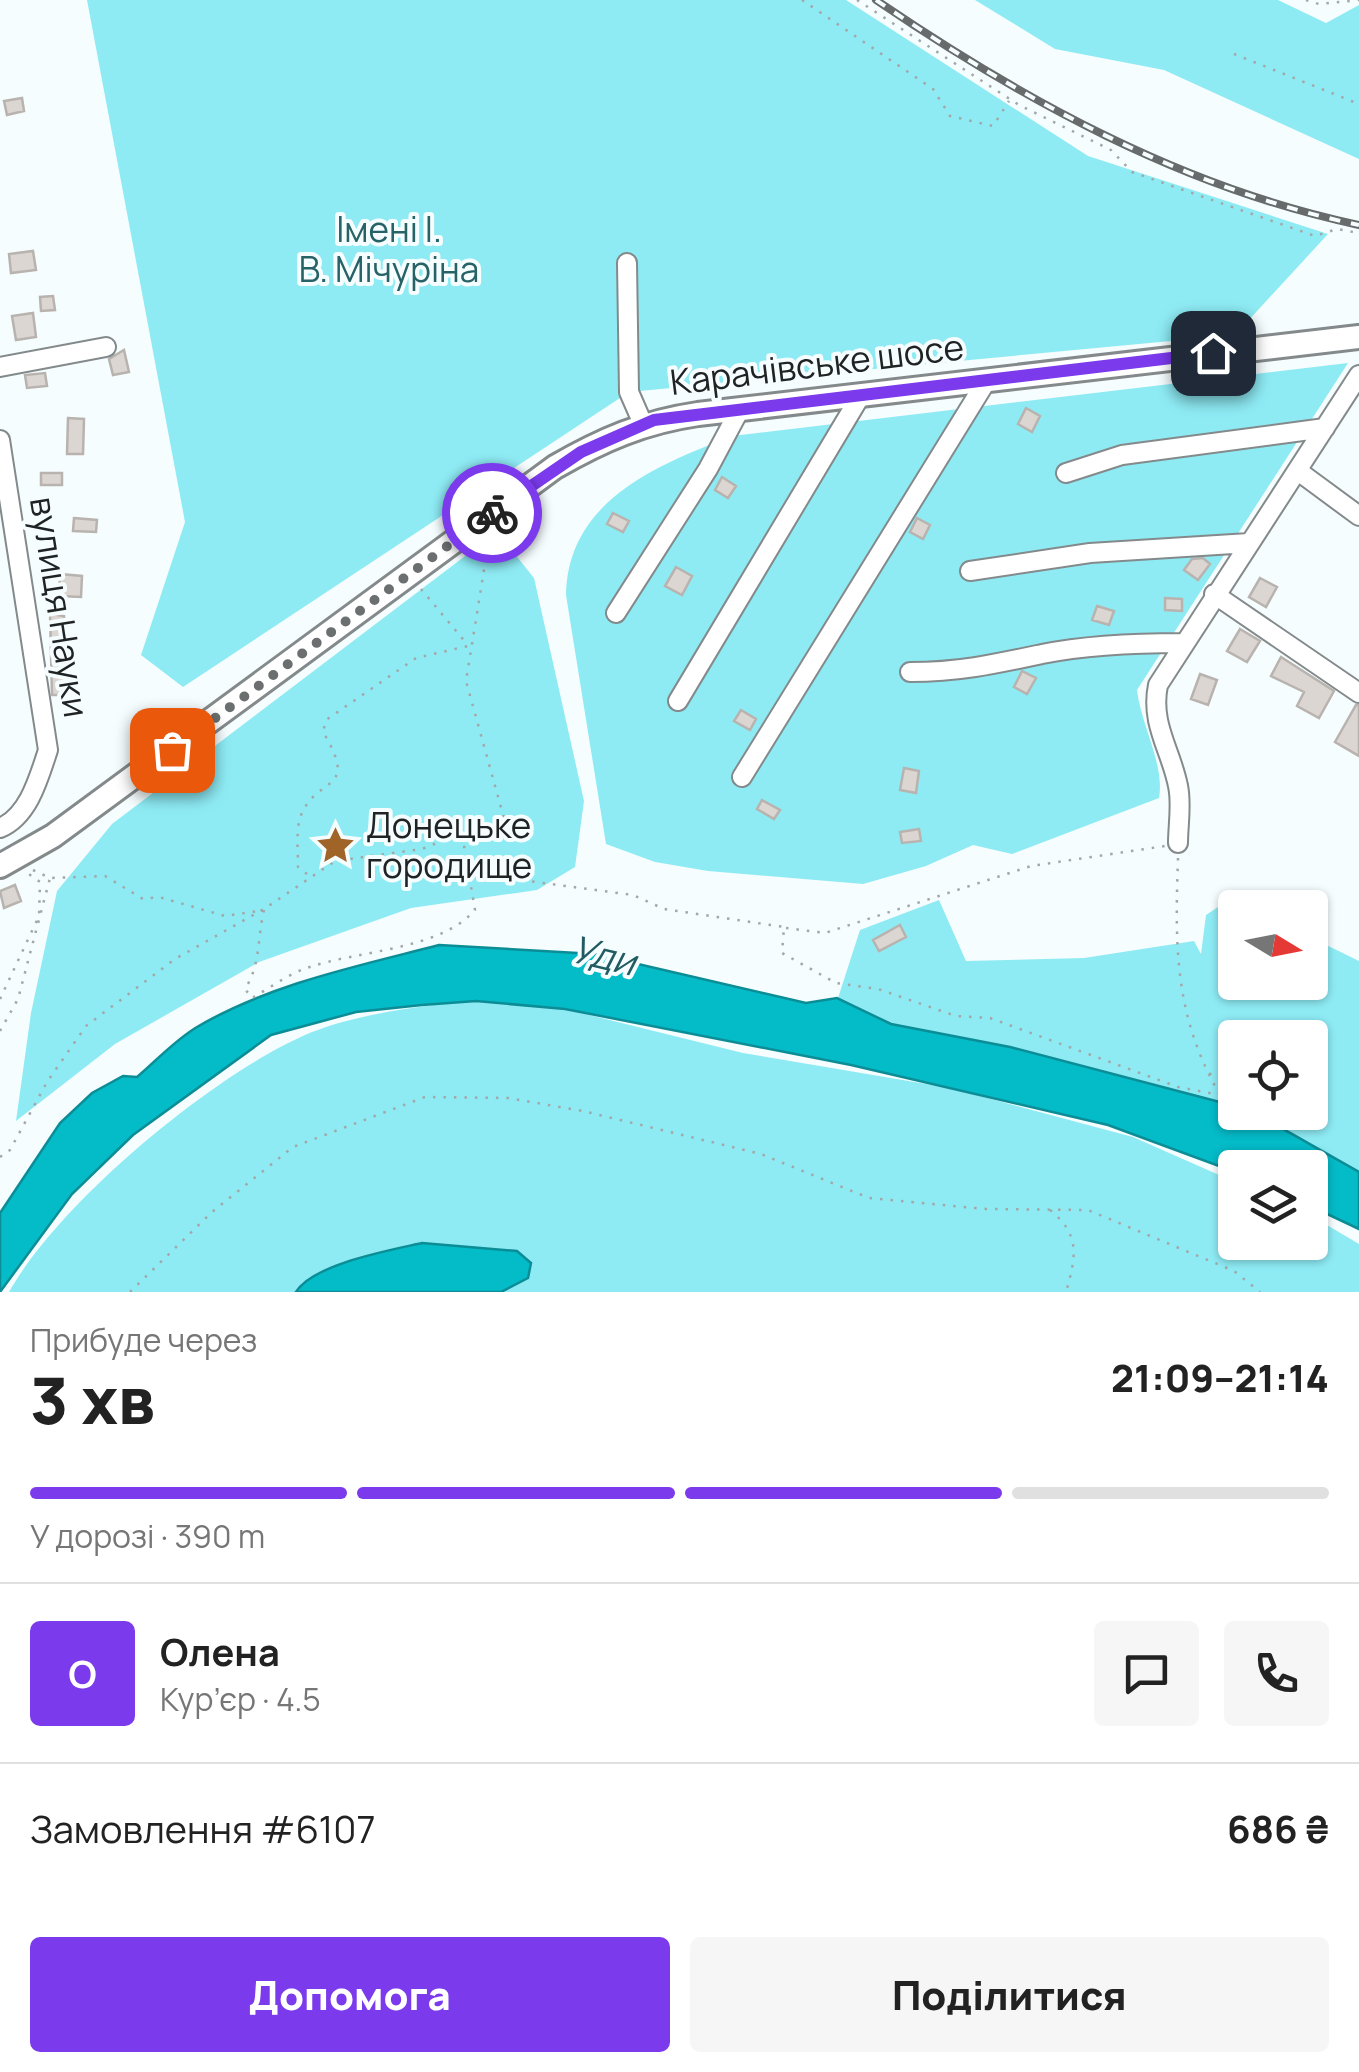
<!DOCTYPE html>
<html lang="uk">
<head>
<meta charset="utf-8">
<style>
  :root { --surface:#fff; --page:#f6f6f6; --text:#222; --muted:#767676; --line:#e0e0e0; --accent:#7c3aed }
  body { margin:0; font-family:Manrope,sans-serif; background:var(--page); color:var(--text); height:100vh; display:flex; flex-direction:column; font-size:38px; white-space:nowrap }
  * { box-sizing:border-box; margin:0 }
  p { font-size:32px; color:var(--muted) }
  .icon { flex:none; width:55px; height:55px; fill:none; stroke:currentColor; stroke-width:2; stroke-linecap:round; stroke-linejoin:round }
  .map { position:relative; height:1292px; overflow:hidden }
  .details { display:flex; flex-direction:column; background:var(--surface); flex:1 }
  .details>* { flex:none }
  .needle { width:65px; rotate:100deg }
  .buttons { position:absolute; left:1218px; top:890px; display:grid; gap:20px }
  .buttons a { display:grid; place-items:center; width:110px; height:110px; border-radius:10px; background:var(--surface); box-shadow:0 2px 8px #0004; font-size:50px }
  .pin { position:absolute; display:grid; place-items:center; width:85px; height:85px; color:#fff; margin:-42px; border-radius:20px; box-shadow:0 5px 15px #0006 }
  .courier { position:absolute; display:grid; place-items:center; width:100px; height:100px; margin:-50px; border:8px solid #7c3aed; border-radius:50%; background:#fff; color:#222; box-shadow:0 2px 12px #0007 }
  .headline em { font-style:normal; font-weight:800 }
  .headline div { display:flex; flex-direction:column-reverse }
  .headline { display:flex; align-items:center; justify-content:space-between; height:170px; padding:0 30px }
  h1 { font-size:65px; font-weight:800; line-height:75px }
  .bar { display:grid; grid-template-columns:repeat(4,1fr); gap:15px 10px; align-content:center; height:120px; padding:0 30px }
  .bar i { height:12px; border-radius:8px; background:var(--line) }
  .bar .current { background:var(--accent) }
  .bar p { grid-column:span 4 }
  .line { display:flex; align-items:center; gap:25px; padding:0 30px; border-top:2px solid var(--line) }
  .line div { flex:1 }
  .round { display:grid; place-items:center; flex:none; width:105px; height:105px; border-radius:10px; background:var(--page) }
  .button { display:flex; gap:20px; margin-top:auto; padding:20px 30px }
  .button a { flex:1; height:115px; border-radius:10px; background:var(--accent); color:#fff; font-size:40px; font-weight:800; line-height:115px; text-align:center }
  .button a+a { background:var(--page); color:var(--text) }
  .map>svg:first-child { display:block }
  .green { fill:#8eebf4 }
  .water { fill:#04bbc8; stroke:#0c8d96; stroke-width:2.5 }
  .building { fill:#dbd6d2; stroke:#b8b3af; stroke-width:2.5 }
  .lines { fill:none; stroke-linecap:round; stroke-linejoin:round }
  .minor-casing { stroke:#848a8b; stroke-width:22 }
  .major-casing { stroke:#848a8b; stroke-width:28 }
  .path { stroke:#a2a7a8; stroke-width:2.5; stroke-dasharray:2.5 8; stroke-linecap:butt }
  .minor { stroke:#fff; stroke-width:18 }
  .major { stroke:#fff; stroke-width:22 }
  .rail-casing { stroke:#676b6c; stroke-width:8 }
  .rail { stroke:#f6fdfe; stroke-width:4; stroke-dasharray:11; stroke-linecap:butt }
  .done { stroke:#6b6f70; stroke-width:10; stroke-dasharray:0 18 }
  .route { stroke:#7c3aed; stroke-width:12 }
  .labels { text-anchor:middle; stroke-width:8; stroke-linejoin:round; paint-order:stroke }
  .park-label { font-size:35px; fill:#276267; stroke:#f6fdfe }
  .street-label { font-size:35px; fill:#202323; stroke:#f6fdfe }
  .poi-label { font-size:35px; fill:#202323; stroke:#f6fdfe; text-anchor:start }
  .water-label { font-size:38px; font-style:italic; fill:#205c61; stroke:#f6fdfe }
</style>
</head>
<body>
<div class="map">
<svg width="1359" height="1292" viewBox="0 0 1359 1292">
  <rect width="100%" height="100%" fill="#f6fdfe"/>
  <path class="green" d="M 87,0 L 846,0 L 1088,156 L 1328,234 L 1235,335 L 629,392 L 183,687 L 141,655 L 185,522 Z
    M 975,0 L 1278,0 L 1326,23 L 1359,5 L 1359,159 L 1164,70 L 1055,49 Z
    M 1348,363 L 1137,690 C 1141,725 1165,765 1159,798 L 1012,854 L 973,845 L 926,866 L 863,884 L 708,871 L 655,862 L 606,844 L 566,595 C 568,501 655,466 732,436 Z
    M 481,544 L 510,548 L 534,578 L 584,801 L 575,867 L 537,890 L 411,908 L 259,962 L 115,1044 L 16,1121 L 31,1013 L 57,891 L 112,824 Z
    M 1230,899 L 1249,907 L 1235,908 L 1235,982 L 1310,982 L 1310,937 L 1359,961 L 1359,1180 L 1255,1113 L 1310,1112 L 1310,1038 L 1235,1038 L 1235,1106 L 891,1024 L 838,998 L 860,930 L 939,900 L 966,961 L 1084,958 L 1194,941 L 1201,954 L 1206,915 Z
    M 476,1001 L 565,1009 L 743,1053 L 950,1088 L 1133,1137 L 1235,1182 L 1235,1242 L 1310,1242 L 1310,1215 L 1359,1244 L 1359,1292 L 9,1292 C 60,1202 210,1077 305,1035 C 354,1014 423,1005 476,1001 Z"/>
  <path class="water" d="M 439,945 L 595,954 L 806,1003 L 837,998 L 891,1024 L 1010,1047 L 1235,1106 L 1235,1112 L 1255,1113 L 1359,1172 L 1359,1229 L 1310,1206 L 1310,1168 L 1235,1168 L 1235,1172 L 1108,1125 L 851,1065 L 565,1009 L 476,1001 L 422,1005 L 356,1012 L 271,1035 L 133,1135 L 72,1194 L 0,1292 L 0,1213 L 60,1123 L 92,1093 L 123,1076 L 137,1077 C 156,1061 175,1040 197,1027 C 270,984 358,966 439,945 Z
    M 422,1243 L 517,1251 L 531,1263 L 528,1278 L 501,1292 L 296,1292 C 313,1264 391,1250 422,1243 Z"/>
  <path class="building" d="M 22,98 L 24,111 L 7,115 L 4,101 Z
    M 33,251 L 36,270 L 11,273 L 9,254 Z
    M 53,296 L 55,310 L 41,311 L 40,297 Z
    M 33,313 L 36,337 L 16,340 L 12,316 Z
    M 124,350 L 129,372 L 113,375 L 109,359 Z
    M 45,373 L 47,386 L 27,388 L 25,375 Z
    M 1026,408 L 1040,416 L 1032,432 L 1018,424 Z
    M 68,418 L 84,419 L 83,454 L 67,454 Z
    M 41,473 L 62,473 L 62,485 L 41,485 Z
    M 722,477 L 736,486 L 728,498 L 715,490 Z
    M 613,513 L 629,521 L 623,532 L 607,524 Z
    M 74,518 L 97,520 L 96,532 L 73,531 Z
    M 917,518 L 930,525 L 923,539 L 910,532 Z
    M 1203,558 L 1210,564 L 1198,580 L 1184,570 L 1192,559 Z
    M 676,567 L 692,576 L 682,595 L 665,586 Z
    M 60,574 L 82,576 L 81,597 L 59,596 Z
    M 1260,578 L 1277,587 L 1266,607 L 1249,597 Z
    M 1165,598 L 1182,599 L 1182,611 L 1165,610 Z
    M 1097,606 L 1114,611 L 1109,625 L 1092,620 Z
    M 50,614 L 64,616 L 66,695 L 52,695 Z
    M 1240,629 L 1260,641 L 1247,662 L 1227,651 Z
    M 1281,657 L 1334,691 L 1319,718 L 1297,706 L 1304,692 L 1271,676 Z
    M 1022,671 L 1036,678 L 1027,694 L 1014,687 Z
    M 1200,674 L 1217,680 L 1208,705 L 1191,699 Z
    M 1356,705 L 1359,705 L 1359,756 L 1335,742 Z
    M 741,710 L 756,719 L 750,730 L 734,721 Z
    M 904,768 L 919,771 L 916,793 L 900,790 Z
    M 762,800 L 780,810 L 774,819 L 757,809 Z
    M 919,829 L 921,841 L 902,843 L 900,832 Z
    M 15,885 L 21,901 L 4,908 L 0,891 Z
    M 900,925 L 906,937 L 879,951 L 873,940 Z"/>
  <g class="lines">
    <defs>
      <path id="minor" d="M 627,263 L 629,392 L 643,424
        M 0,367 L 106,347
        M 0,440 L 48,750 C 39,777 29,816 0,828
        M 1298,471 L 1359,516
        M 1066,473 L 1122,455 L 1325,428
        M 970,571 L 1090,553 L 1249,543
        M 1214,594 L 1359,693
        M 616,613 L 708,469 L 740,409
        M 910,672 C 959,672 995,664 1042,654 C 1087,645 1136,643 1182,643
        M 678,701 L 861,395
        M 742,777 L 987,380
        M 1178,843 C 1178,825 1182,804 1178,786 C 1171,750 1150,724 1158,685 L 1359,375"/>
      <path id="major" d="M 0,866 L 53,836 L 555,467 C 602,440 643,422 698,414 L 1359,337"/>
    </defs>
    <use href="#minor" class="minor-casing"/>
    <use href="#major" class="major-casing"/>
    <path class="path" d="M 802,0 L 933,89 L 950,116 L 993,126 L 1009,101
      M 857,0 L 1019,105 L 1111,150 L 1132,172 L 1315,236 L 1337,229 L 1359,233
      M 1306,0 L 1319,4 L 1359,0
      M 1234,54 L 1359,104
      M 421,589 L 467,644
      M 466,856 L 491,876 L 633,895 L 664,909 L 784,927 L 782,953 L 836,983 L 878,989 L 956,1016 L 990,1018 L 1178,1087 L 1220,1095
      M 1178,858 C 1175,945 1174,1016 1220,1095 L 1235,1097
      M 33,870 L 50,878 L 105,876 L 143,899 L 159,897 L 225,916 L 258,911
      M 307,874 L 298,867 C 298,852 296,832 300,818 C 315,774 361,795 323,732 L 326,720 L 416,658 L 468,646
      M 264,910 C 257,939 261,964 245,989 L 252,998 C 270,988 288,974 307,968 C 357,950 439,951 475,910 L 462,834
      M 786,928 L 825,933 L 1031,866 L 1165,846
      M 0,999 L 39,916 L 40,882 L 26,872
      M 0,1031 L 18,999 L 50,878
      M 1209,1074 L 1222,1073 L 1235,1064
      M 0,1157 L 10,1150 L 47,1082 L 86,1026 L 175,959 L 264,909 L 335,861 L 422,849 L 462,833 L 497,832 L 505,822 L 466,681 L 489,539
      M 1050,1210 C 1081,1235 1076,1257 1066,1292
      M 130,1292 L 212,1212 L 293,1147 L 425,1097 L 508,1098 L 583,1111 L 761,1154 L 869,1198 L 986,1209 L 1088,1210 L 1234,1271 L 1260,1292"/>
    <use href="#minor" class="minor"/>
    <use href="#major" class="major"/>
    <defs>
      <path id="rail" d="M 876,0 C 1023,100 1183,188 1359,225"/>
    </defs>
    <use href="#rail" class="rail-casing"/>
    <use href="#rail" class="rail"/>
  </g>
  <g class="lines">
    <path class="done" d="M 172,750 L 492,513"/>
    <path class="route" d="M 492,513 L 581,452 L 654,420 L 1213,353"/>
  </g>
  <defs>
    <symbol id="sight-bare" viewBox="-9 -9 18 18"><path d="M0-6L1.8-2.2L6-1.7L2.9 1.2L3.7 5.4L0 3.3L-3.7 5.4L-2.9 1.2L-6-1.7L-1.8-2.2Z" fill="#a16428" stroke="#f6fdfe" stroke-width="2.5" paint-order="stroke"/></symbol>
  </defs>
  <g fill-rule="evenodd">
    <use href="#sight-bare" x="308" y="818" width="55" height="55"/>
  </g>
  <g class="labels">
    <g class="park-label">
      <text x="389" y="242">Імені І.<tspan x="389" dy="40">В. Мічуріна</tspan></text>
    </g>
    <g class="street-label">
      <text transform="translate(817 365) rotate(-7)" y="12">Карачівське шосе</text>
      <text transform="translate(59 607) rotate(81)" y="12">вулиця Науки</text>
    </g>
    <g class="poi-label">
      <text x="366" y="838">Донецьке<tspan x="366" dy="40">городище</tspan></text>
    </g>
    <g class="water-label">
      <text transform="translate(603 956) rotate(13)" y="13">Уди</text>
    </g>
  </g>
</svg>
<div class="buttons">
<a><svg class="needle" viewBox="-14 -14 28 28"><path d="M0-13l5 13h-10z" fill="#e53935"/><path d="M0 13l5-13h-10z" fill="#767676"/></svg></a>
<a><svg class="icon" aria-label="locate" viewBox="0 0 24 24"><circle cx="12" cy="12" r="6"/><path d="M12 2v4M12 18v4M2 12h4M18 12h4"/></svg></a>
<a><svg class="icon" aria-label="layers" viewBox="0 0 24 24"><path d="M12 4l9 5-9 5-9-5zM3 14l9 5 9-5"/></svg></a>
</div>
<div class="pin" style="left:172px;top:750px;background:#ea580c"><svg class="icon" aria-label="bag" viewBox="0 0 24 24"><path d="M5 8h14l-1 12H6zM9 8a3 3 0 0 1 6 0"/></svg></div>
<div class="pin" style="left:1213px;top:353px;background:#1f2937"><svg class="icon" aria-label="home" viewBox="0 0 24 24"><path d="M3 11l9-7 9 7M6 9v11h12V9"/></svg></div>
<div class="courier" style="left:492px;top:513px"><svg class="icon" aria-label="bike" viewBox="0 0 24 24"><circle cx="6" cy="16" r="4"/><circle cx="18" cy="16" r="4"/><path d="M6 16l4-8h5l3 8M10 8l3 8H6M13 5h3"/></svg></div>
</div>
<section class="details">
<div class="headline"><div><h1>3 хв</h1><p>Прибуде через</p></div><em>21:09–21:14</em></div>
<div class="bar"><i class="current"></i><i class="current"></i><i class="current"></i><i></i><p>У дорозі · 390 m</p></div>
<div class="line" style="height:180px"><b class="round" style="background:var(--accent);color:#fff">О</b><div><b>Олена</b><p>Кур’єр · 4.5</p></div><a class="round"><svg class="icon" aria-label="chat" viewBox="0 0 24 24"><path d="M4 5h16v11H9l-5 4z"/></svg></a><a class="round"><svg class="icon" aria-label="phone" viewBox="0 0 24 24"><path d="M5 4h4l2 5-3 2q2 4 5 5l2-3 5 2v4C11 20 4 13 5 4z"/></svg></a></div>
<div class="line" style="height:130px"><div>Замовлення #6107</div><b>686 ₴</b></div>
<div class="button"><a>Допомога</a><a>Поділитися</a></div>
</section>
</body>
</html>
